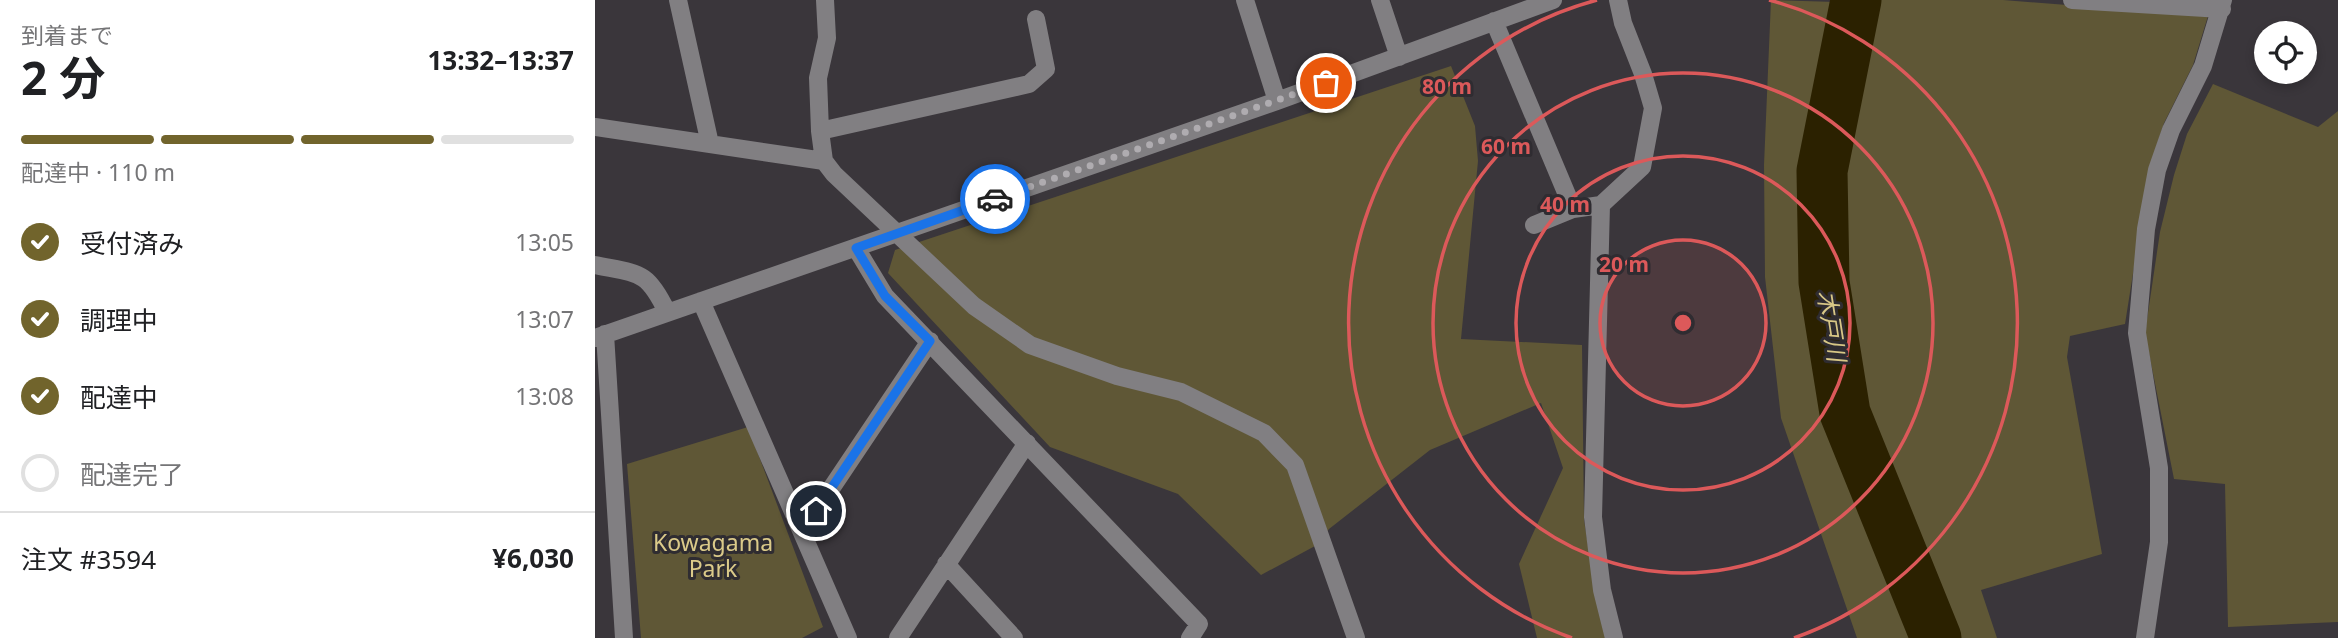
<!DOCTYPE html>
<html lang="ja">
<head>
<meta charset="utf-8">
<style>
  :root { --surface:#fff; --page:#f6f6f6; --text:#202124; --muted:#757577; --line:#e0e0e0; --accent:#71642c }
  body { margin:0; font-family:"Noto Sans","Noto Sans JP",sans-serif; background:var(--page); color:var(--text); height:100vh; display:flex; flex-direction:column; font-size:26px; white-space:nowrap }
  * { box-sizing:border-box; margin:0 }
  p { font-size:23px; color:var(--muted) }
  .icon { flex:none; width:38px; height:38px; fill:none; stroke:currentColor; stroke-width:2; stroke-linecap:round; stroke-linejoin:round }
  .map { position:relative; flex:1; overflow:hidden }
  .sheet { display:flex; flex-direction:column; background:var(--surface); width:595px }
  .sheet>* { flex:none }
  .buttons { position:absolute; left:1659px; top:21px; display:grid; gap:14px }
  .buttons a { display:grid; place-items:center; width:63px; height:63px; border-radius:50%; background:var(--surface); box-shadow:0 4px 10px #0003; font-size:35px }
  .pin { position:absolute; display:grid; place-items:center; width:60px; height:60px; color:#fff; margin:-30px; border:4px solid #fff; border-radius:50%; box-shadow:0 2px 7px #0007 }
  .courier { position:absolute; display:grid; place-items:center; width:70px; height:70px; margin:-35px; border:5px solid #1a73e8; border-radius:50%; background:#fff; color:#222; box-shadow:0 2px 9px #0007 }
  .overview em { font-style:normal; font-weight:700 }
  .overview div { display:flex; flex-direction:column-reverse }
  .overview { display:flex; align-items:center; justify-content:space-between; height:119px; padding:0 21px }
  h1 { font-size:46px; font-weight:700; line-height:52px }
  .bar { display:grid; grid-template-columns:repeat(4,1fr); gap:10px 7px; align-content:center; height:84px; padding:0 21px }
  .bar i { height:9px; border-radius:5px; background:var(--line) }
  .bar .active { background:var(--accent) }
  .bar p { grid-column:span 4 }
  .line { display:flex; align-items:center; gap:18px; padding:0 21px; border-top:2px solid var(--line) }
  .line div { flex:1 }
  ol { padding:0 21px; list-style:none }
  li { display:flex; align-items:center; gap:21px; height:77px }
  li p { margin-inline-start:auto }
  li .icon { padding:7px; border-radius:50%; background:var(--accent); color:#fff; stroke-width:4 }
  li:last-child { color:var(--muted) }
  li i { width:38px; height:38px; border:4px solid var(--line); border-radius:50% }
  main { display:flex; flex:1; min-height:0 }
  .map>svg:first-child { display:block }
  .green { fill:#5f5736 }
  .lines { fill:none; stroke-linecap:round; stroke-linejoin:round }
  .river { stroke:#2b2100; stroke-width:51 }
  .minor { stroke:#817f82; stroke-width:18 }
  .done { stroke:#afacb0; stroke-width:7; stroke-dasharray:0 12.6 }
  .route { stroke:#1a73e8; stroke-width:9 }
  .ring { fill:none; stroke:#dc595a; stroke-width:3.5 }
  .labels { text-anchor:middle; stroke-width:6; stroke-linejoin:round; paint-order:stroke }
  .park-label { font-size:23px; fill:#dbca89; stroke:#2f2c31 }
  .water-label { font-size:24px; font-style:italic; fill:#d8c786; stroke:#2f2c31 }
  .centre { fill:#dc595a; stroke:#2f2c31; stroke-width:3.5 }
  .ring-label { font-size:21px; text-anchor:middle; font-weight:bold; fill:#dc595a; stroke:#2f2c31; stroke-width:6; stroke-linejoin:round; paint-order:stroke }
</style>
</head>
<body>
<main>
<section class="sheet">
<div class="overview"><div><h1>2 分</h1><p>到着まで</p></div><em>13:32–13:37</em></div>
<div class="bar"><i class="active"></i><i class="active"></i><i class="active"></i><i></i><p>配達中 · 110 m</p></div>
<ol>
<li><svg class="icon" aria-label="check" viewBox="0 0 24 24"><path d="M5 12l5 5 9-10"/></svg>受付済み<p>13:05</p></li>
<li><svg class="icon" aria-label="check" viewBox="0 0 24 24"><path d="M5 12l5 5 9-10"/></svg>調理中<p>13:07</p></li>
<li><svg class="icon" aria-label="check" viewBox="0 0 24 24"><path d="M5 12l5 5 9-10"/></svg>配達中<p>13:08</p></li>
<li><i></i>配達完了</li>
</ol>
<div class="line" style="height:91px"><div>注文 #3594</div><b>¥6,030</b></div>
</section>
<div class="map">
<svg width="1743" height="638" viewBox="0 0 1743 638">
  <rect width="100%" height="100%" fill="#3a363b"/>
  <path class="green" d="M 1176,0 L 1241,2 L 1215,142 L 1210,267 L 1248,467 L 1308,582 L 1331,638 L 1262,638 L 1186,418 L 1170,277 L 1169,165 Z
    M 1272,0 L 1408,0 L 1613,16 L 1598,65 L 1569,123 L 1555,166 L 1530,324 L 1475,336 L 1472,357 L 1507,554 L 1386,590 L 1402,638 L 1354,638 L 1326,579 L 1267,423 L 1242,305 L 1240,185 Z
    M 856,66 L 880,126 L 883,161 L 866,339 L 987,345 L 989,520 L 1000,591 L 1013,638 L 942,638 L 924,564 L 968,468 L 946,403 L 835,450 L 734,529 L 720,546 L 666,575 L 583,494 L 455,447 L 293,273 L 300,250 Z
    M 1618,84 L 1723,127 L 1743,111 L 1743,622 L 1633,627 L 1630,484 L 1579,479 L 1550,333 L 1565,232 L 1579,175 L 1592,134 Z
    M 153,427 L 228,627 L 207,638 L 46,638 L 32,464 Z"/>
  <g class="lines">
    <path class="river" d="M 1261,0 L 1227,171 L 1229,282 L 1250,413 L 1341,638"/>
    <path class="minor" d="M 83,0 L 115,144
      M 230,0 L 232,38 L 223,78 L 225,131 L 229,161 L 239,174 L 379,306 L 435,345 L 522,376 L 586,392 L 669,433 L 700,465 L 761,638
      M 650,0 L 682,101
      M 785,0 L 804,57
      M 1477,0 L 1627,9
      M 899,21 L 978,209
      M 0,127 L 229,161
      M 225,131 L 434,84 L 451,69 L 441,19
      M 939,225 L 978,209 L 1006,205
      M 261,248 L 290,296 L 604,624 L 595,638
      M 0,265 C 44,274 52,270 72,312
      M 106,301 L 253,638
      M 10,334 L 29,638
      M 0,338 L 682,101 L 958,0
      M 207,532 L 335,341
      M 351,564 L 419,638
      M 303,638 L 432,443
      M 1019,638 L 1007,590 L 998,517 L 1006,205 L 1047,167 L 1058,108 L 1048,74 L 1028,23 L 1023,0
      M 1550,638 L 1564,542 L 1564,468 L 1542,333 L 1551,229 L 1562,170 L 1576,130 L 1608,66 L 1628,0"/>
  </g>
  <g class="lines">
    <path class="done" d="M 400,199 L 731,83"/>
    <path class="route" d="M 221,511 L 335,341 L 290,296 L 261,248 L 400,199"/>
  </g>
  <circle cx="1088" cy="323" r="83" fill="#dc595a" fill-opacity=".12"/>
  <g class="ring">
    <circle cx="1088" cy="323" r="83"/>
    <circle cx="1088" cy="323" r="167"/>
    <circle cx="1088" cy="323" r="250"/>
    <path d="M977 638A334 334 0 0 1 1002 0M1174 0A334 334 0 0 1 1199 638"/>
  </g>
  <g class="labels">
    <g class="park-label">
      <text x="118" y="551">Kowagama<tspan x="118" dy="26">Park</tspan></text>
    </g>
    <g class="water-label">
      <text transform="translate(1236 326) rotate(81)" y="8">木戸川</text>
    </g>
  </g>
  <circle cx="1088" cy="323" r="10" class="centre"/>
  <g class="ring-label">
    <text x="852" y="94">80 m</text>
    <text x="911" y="154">60 m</text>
    <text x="970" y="212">40 m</text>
    <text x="1029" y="272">20 m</text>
  </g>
</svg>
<div class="buttons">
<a><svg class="icon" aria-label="locate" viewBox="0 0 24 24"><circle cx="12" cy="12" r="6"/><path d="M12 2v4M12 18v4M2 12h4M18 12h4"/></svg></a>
</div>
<div class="pin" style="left:731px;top:83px;background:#ea580c"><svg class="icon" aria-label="bag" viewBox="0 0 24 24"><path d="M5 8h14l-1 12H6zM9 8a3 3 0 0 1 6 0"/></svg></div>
<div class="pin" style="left:221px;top:511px;background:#1f2937"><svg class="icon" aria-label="home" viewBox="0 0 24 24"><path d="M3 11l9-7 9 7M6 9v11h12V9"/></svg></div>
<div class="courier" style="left:400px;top:199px"><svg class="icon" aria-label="car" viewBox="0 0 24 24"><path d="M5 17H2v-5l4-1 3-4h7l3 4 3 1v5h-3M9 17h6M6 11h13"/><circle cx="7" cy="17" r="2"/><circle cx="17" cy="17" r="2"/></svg></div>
</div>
</main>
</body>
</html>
